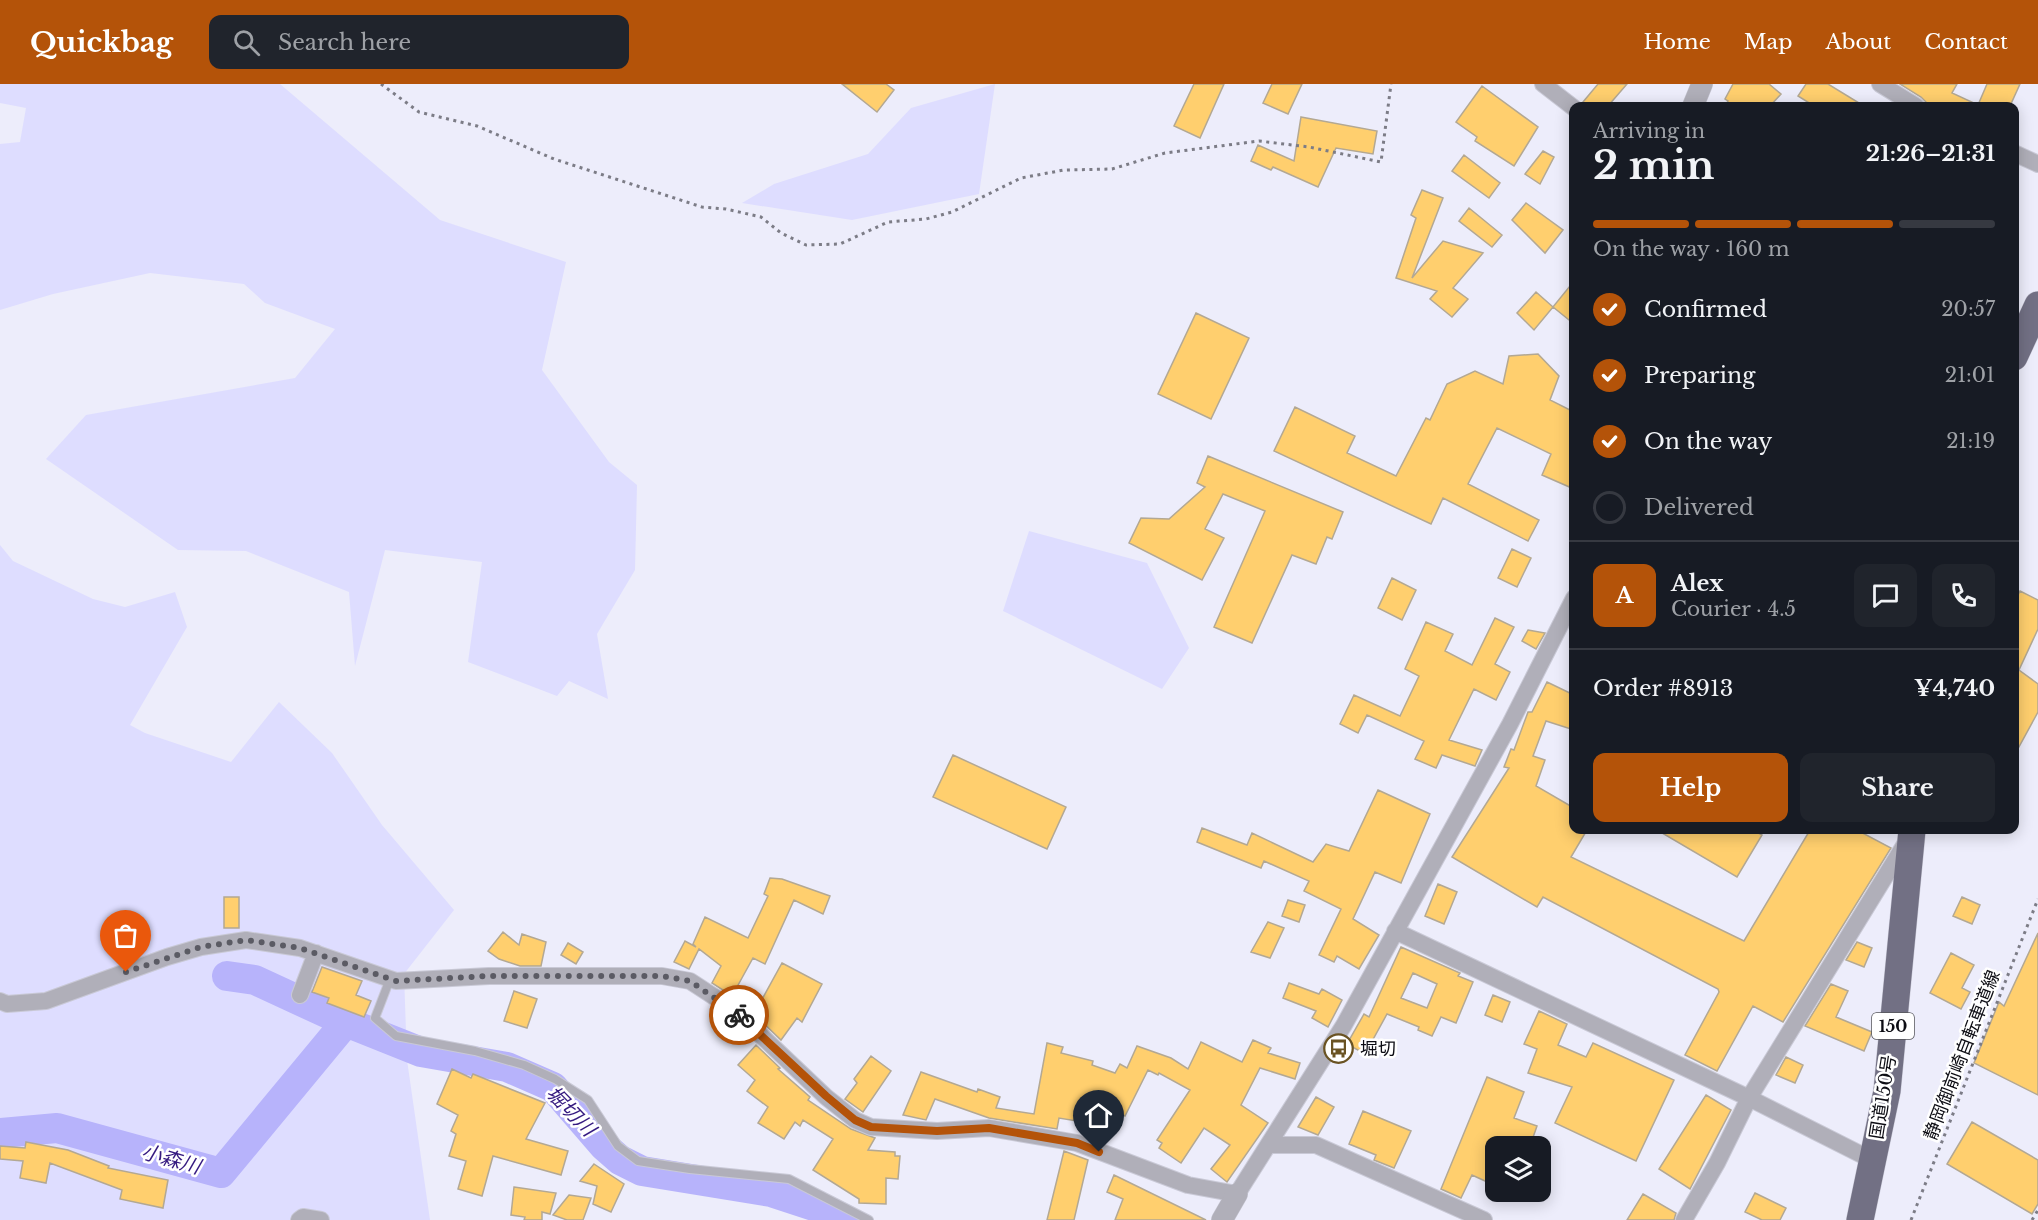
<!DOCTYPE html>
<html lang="en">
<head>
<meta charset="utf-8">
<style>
  :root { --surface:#171b24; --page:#20242c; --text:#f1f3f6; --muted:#9ea1a6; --line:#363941; --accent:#b45309 }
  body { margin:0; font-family:"Libre Baskerville","Noto Sans JP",serif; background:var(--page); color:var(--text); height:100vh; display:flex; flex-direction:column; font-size:22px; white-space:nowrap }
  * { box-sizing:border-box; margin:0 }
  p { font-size:20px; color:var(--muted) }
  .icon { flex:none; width:33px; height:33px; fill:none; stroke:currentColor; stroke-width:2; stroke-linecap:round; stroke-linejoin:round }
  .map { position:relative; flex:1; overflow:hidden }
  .panel { position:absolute; left:1569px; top:18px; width:450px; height:732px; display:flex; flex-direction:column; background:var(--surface); border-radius:12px; box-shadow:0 3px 15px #0003 }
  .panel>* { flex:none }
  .controls { position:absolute; left:1485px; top:1052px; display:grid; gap:12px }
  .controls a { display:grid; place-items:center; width:66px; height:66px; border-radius:12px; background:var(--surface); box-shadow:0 3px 15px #0003; font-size:30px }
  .pin { position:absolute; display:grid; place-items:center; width:51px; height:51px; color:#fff; margin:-62px -26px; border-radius:50% 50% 50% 0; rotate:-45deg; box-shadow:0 0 6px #0007 }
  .pin .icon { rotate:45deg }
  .courier { position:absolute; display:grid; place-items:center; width:60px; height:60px; margin:-30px; border:4px solid #b45309; border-radius:50%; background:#fff; color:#222; box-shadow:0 2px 8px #0007 }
  .overview em { font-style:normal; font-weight:700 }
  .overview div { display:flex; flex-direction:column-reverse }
  .overview { display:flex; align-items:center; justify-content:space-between; height:102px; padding:0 24px }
  h1 { font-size:39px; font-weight:700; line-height:45px }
  .bar { display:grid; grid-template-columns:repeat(4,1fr); gap:9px 6px; align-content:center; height:72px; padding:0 24px }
  .bar i { height:8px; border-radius:4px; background:var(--line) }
  .bar .selected { background:var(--accent) }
  .bar p { grid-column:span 4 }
  .line { display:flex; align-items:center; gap:15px; padding:0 24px; border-top:2px solid var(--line) }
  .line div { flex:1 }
  .round { display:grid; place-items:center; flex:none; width:63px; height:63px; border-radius:12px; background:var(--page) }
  ol { padding:0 24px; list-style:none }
  li { display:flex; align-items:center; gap:18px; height:66px }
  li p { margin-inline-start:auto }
  li .icon { padding:6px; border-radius:50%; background:var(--accent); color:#fff; stroke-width:4 }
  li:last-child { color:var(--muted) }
  li i { width:33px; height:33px; border:3px solid var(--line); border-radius:50% }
  .cta { display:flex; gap:12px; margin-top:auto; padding:12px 24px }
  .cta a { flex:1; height:69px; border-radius:12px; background:var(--accent); color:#fff; font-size:24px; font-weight:700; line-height:69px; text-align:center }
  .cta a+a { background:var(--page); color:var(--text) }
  header { display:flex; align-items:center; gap:36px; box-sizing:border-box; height:84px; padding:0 30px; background:var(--accent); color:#fff }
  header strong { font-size:28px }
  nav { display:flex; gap:33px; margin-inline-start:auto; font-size:21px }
  .search { width:420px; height:54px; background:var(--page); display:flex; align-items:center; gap:15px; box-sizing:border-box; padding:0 21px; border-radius:12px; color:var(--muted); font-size:22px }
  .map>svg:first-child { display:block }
  .green { fill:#deddff }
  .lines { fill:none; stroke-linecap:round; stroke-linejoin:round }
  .river { stroke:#b7b3fb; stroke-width:30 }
  .building { fill:#ffcf6e; stroke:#b3a893; stroke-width:1.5; fill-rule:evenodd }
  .service-casing { stroke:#c9c9d6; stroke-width:10 }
  .minor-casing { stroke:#c9c9d6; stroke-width:18 }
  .tertiary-casing { stroke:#c9c9d6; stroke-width:22 }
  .trunk-casing { stroke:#c9c9d6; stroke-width:28 }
  .path { stroke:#7c7c86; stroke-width:3; stroke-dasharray:3 4.5; stroke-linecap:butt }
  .service { stroke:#b0afb9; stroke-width:8 }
  .minor { stroke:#b0afb9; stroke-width:16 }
  .tertiary { stroke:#b0afb9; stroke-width:21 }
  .trunk { stroke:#727084; stroke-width:27 }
  .done { stroke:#5b5b64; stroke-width:6; stroke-dasharray:0 10.8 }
  .route { stroke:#b45309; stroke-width:8 }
  .labels { text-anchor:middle; stroke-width:5; stroke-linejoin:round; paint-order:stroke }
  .shield { fill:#fff; stroke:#55555a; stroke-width:1.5 }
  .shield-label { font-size:16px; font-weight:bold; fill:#0c0c13 }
  .poi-label { font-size:18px; fill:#0c0c13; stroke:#fff; text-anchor:start }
  .street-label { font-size:18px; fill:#0c0c13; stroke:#fff }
  .water-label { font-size:20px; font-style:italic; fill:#351a80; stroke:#fff }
</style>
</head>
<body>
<header>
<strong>Quickbag</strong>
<div class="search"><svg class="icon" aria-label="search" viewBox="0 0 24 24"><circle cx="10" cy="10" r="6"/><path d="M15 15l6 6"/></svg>Search here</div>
<nav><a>Home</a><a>Map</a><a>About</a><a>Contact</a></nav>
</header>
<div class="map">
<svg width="2038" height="1136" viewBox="0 0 2038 1136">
  <rect width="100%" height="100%" fill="#ededfb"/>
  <path class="green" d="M 0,0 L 280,0 L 440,136 L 566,178 L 542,286 L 609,378 L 637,401 L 635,486 L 597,550 L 608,615 L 569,597 L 557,612 L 468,578 L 482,478 L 385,466 L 355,582 L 349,508 L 246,467 L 178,466 L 46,375 L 86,331 L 295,294 L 335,245 L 265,219 L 244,200 L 150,189 L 53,210 L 0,226 L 0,60 L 20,58 L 26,24 L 0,19 Z
    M 995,0 L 979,110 L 852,136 L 742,119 L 774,100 L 868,70 L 911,24 Z
    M 1029,447 L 1147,479 L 1189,564 L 1162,605 L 1003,527 Z
    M 0,461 L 13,477 L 93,515 L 125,523 L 175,508 L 187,543 L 130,641 L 145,649 L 231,678 L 279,618 L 332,669 L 382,741 L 454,826 L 404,890 L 407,976 L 430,1136 L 0,1136 Z"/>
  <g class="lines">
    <path class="river" d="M 227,892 L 255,896 L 346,938 L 421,968 L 507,983 L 553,1003 L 604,1062 L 620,1076 L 642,1087 L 771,1108 L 826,1126 L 846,1136
      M 0,1049 L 57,1044 L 221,1089 L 346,938"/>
  </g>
  <path class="building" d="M 842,0 L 886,0 L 894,6 L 877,28 Z
    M 1194,0 L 1224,0 L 1200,54 L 1174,42 Z
    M 1272,0 L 1302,0 L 1288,30 L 1263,19 Z
    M 1598,0 L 1627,0 L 1608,22 L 1584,22 L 1583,18 Z
    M 1733,0 L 1769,0 L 1781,10 L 1770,22 L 1725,22 L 1728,17 L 1725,15 Z
    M 1806,0 L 1828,0 L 1864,22 L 1814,22 L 1798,12 Z
    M 1900,0 L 1957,0 L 1952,9 L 1978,21 L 1987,0 L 2020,0 L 2010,22 L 1930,22 L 1921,13 Z
    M 1482,2 L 1538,43 L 1514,82 L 1475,57 L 1477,53 L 1456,38 Z
    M 1301,33 L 1377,47 L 1373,70 L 1336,64 L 1318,103 L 1273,83 L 1271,86 L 1251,77 L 1258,61 L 1294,77 Z
    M 1543,67 L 1554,73 L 1540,100 L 1525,90 Z
    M 1464,71 L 1500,99 L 1489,114 L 1452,87 Z
    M 1422,106 L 1443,114 L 1412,194 L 1443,157 L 1483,169 L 1453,204 L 1468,215 L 1452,233 L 1430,215 L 1437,207 L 1396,194 L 1416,134 L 1411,131 Z
    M 1526,119 L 1563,146 L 1545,169 L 1512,136 Z
    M 1469,124 L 1502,151 L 1492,163 L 1459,137 Z
    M 1574,197 L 1574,240 L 1553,223 L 1534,246 L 1517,229 L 1536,208 L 1553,223 Z
    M 1196,229 L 1249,254 L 1211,335 L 1158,310 Z
    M 1538,270 L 1559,292 L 1550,316 L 1574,328 L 1574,405 L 1542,391 L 1551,370 L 1497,344 L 1468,400 L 1539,436 L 1528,457 L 1443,414 L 1431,440 L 1274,367 L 1295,323 L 1355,352 L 1347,369 L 1396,392 L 1426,334 L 1430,336 L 1447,300 L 1475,287 L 1503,300 L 1509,272 Z
    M 1208,372 L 1343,428 L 1332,455 L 1327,453 L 1316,480 L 1292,471 L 1252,559 L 1214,543 L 1265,427 L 1223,410 L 1205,445 L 1224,454 L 1202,496 L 1129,459 L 1141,434 L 1169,435 L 1205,403 L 1197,399 Z
    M 1512,465 L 1531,474 L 1517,503 L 1498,494 Z
    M 1392,494 L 1416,506 L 1402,536 L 1378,524 Z
    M 2020,507 L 2038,516 L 2038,545 L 2019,586 L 2038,600 L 2038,628 L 2014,672 L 2014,519 Z
    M 1495,534 L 1514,543 L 1495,580 L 1510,588 L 1496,616 L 1474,605 L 1449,656 L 1482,666 L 1475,682 L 1442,671 L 1436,684 L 1415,675 L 1424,657 L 1367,631 L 1358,649 L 1340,640 L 1354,611 L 1400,632 L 1419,592 L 1405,585 L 1426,538 L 1453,550 L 1445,567 L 1472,581 Z
    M 1528,546 L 1545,549 L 1536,565 L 1522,557 Z
    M 1547,598 L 1574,611 L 1574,646 L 1546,637 L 1533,672 L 1545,676 L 1536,702 L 1574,724 L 1574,746 L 1587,746 L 1571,773 L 1744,857 L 1810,746 L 1857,746 L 1891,764 L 1783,938 L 1753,922 L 1717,987 L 1685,971 L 1719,908 L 1718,905 L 1543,813 L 1537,823 L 1452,773 L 1509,684 L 1504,683 L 1511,665 L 1514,666 L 1528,628 L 1532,628 Z
    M 953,671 L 1066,723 L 1047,765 L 933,713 Z
    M 1378,706 L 1430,730 L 1401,799 L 1375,788 L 1353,835 L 1379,851 L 1359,885 L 1337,872 L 1334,878 L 1319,871 L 1341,825 L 1304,807 L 1309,797 L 1264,777 L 1261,784 L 1197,758 L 1202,744 L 1247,761 L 1252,749 L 1313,778 L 1326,760 L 1349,767 Z
    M 1657,746 L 1753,746 L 1762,751 L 1737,793 Z
    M 770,794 L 782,795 L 830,812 L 823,830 L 794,816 L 765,880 L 753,874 L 732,912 L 712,899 L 721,882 L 699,865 L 689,885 L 674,878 L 685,857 L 696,863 L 693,860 L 705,833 L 748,854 L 768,812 L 764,810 Z
    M 1438,800 L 1457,808 L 1444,840 L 1425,832 Z
    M 224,813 L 239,813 L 239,844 L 224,844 Z
    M 1962,813 L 1980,821 L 1972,840 L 1953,832 Z
    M 1288,816 L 1305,821 L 1299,838 L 1282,832 Z
    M 1268,838 L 1284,844 L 1270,874 L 1251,868 Z
    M 503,848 L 519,861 L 522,850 L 546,858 L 541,882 L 520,882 L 499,875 L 488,867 Z
    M 2038,849 L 2038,1011 L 1974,979 L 1999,918 L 2004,922 Z
    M 1857,858 L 1872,864 L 1864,883 L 1846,876 Z
    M 568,859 L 583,868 L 576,880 L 561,871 Z
    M 1401,863 L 1460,889 L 1458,892 L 1473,898 L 1456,939 L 1441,933 L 1432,952 L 1418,946 L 1419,943 L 1387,930 L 1365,970 L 1347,960 L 1364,930 L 1369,933 ZM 1413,889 L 1437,900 L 1427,924 L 1401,914 Z
    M 1951,869 L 1974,881 L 1962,904 L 1970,908 L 1961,925 L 1930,909 Z
    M 782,879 L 822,900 L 802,938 L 797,934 L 781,956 L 754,930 Z
    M 322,883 L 362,897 L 356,911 L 371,917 L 364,933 L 327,919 L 329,914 L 312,908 Z
    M 1289,899 L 1319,910 L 1322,905 L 1342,916 L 1328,943 L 1312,934 L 1316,927 L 1283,914 Z
    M 1831,900 L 1848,907 L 1836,933 L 1872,948 L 1864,967 L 1805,942 Z
    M 514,907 L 537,915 L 527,944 L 504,937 Z
    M 1493,911 L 1510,918 L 1502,938 L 1485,931 Z
    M 1539,927 L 1567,940 L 1558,961 L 1586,973 L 1593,959 L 1674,996 L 1636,1077 L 1555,1039 L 1572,1003 L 1528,989 L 1537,965 L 1524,960 Z
    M 1253,956 L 1271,964 L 1268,969 L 1300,979 L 1295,995 L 1260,984 L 1241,1021 L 1268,1039 L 1227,1098 L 1211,1085 L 1230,1061 L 1204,1044 L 1181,1079 L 1159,1064 L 1162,1059 L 1157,1056 L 1190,1006 L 1159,989 L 1158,991 L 1148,986 L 1125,1032 L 1097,1019 L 1095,1040 L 1059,1034 L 1057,1045 L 989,1034 L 935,1015 L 926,1036 L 903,1031 L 921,988 L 977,1008 L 978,1005 L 1000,1013 L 996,1024 L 1034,1030 L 1047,959 L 1063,963 L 1061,969 L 1093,977 L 1092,981 L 1115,989 L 1120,980 L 1127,984 L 1137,962 L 1171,974 L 1188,985 L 1201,958 L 1242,978 Z
    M 756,961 L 780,984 L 778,985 L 810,1013 L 808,1016 L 851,1045 L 875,1054 L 868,1066 L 895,1068 L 895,1072 L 900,1072 L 898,1095 L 886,1094 L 886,1120 L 859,1119 L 859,1115 L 813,1086 L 833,1055 L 803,1036 L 800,1042 L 795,1038 L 784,1055 L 758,1039 L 768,1023 L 747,1007 L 755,996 L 738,981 Z
    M 871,972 L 891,987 L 863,1028 L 845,1015 L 857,999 L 854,995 Z
    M 1786,973 L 1803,981 L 1795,999 L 1776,991 Z
    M 452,985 L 471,994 L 473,990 L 545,1019 L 526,1055 L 568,1067 L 561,1091 L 493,1072 L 482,1112 L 458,1105 L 466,1077 L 449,1072 L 456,1050 L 451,1047 L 458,1031 L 437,1020 Z
    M 1487,993 L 1524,1008 L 1514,1034 L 1537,1042 L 1530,1062 L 1496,1062 L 1496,1102 L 1472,1091 L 1461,1114 L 1441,1105 Z
    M 1706,1011 L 1731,1026 L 1690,1105 L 1659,1085 Z
    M 1316,1013 L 1334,1023 L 1318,1051 L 1298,1043 Z
    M 1363,1027 L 1411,1047 L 1394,1084 L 1374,1076 L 1376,1071 L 1349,1060 Z
    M 1972,1038 L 2038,1076 L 2038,1120 L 2032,1130 L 1947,1080 Z
    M 26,1058 L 68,1066 L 109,1082 L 108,1084 L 168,1096 L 163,1124 L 120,1115 L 122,1106 L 50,1079 L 46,1099 L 20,1094 L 23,1077 L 0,1075 L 0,1062 L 25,1064 Z
    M 1064,1067 L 1088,1076 L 1074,1136 L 1047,1136 Z
    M 594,1080 L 624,1100 L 611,1128 L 593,1120 L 597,1102 L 580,1097 Z
    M 1114,1091 L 1206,1136 L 1115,1136 L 1123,1115 L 1107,1108 Z
    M 514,1103 L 556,1109 L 550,1130 L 542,1128 L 542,1136 L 524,1136 L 525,1133 L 511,1131 Z
    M 1755,1109 L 1786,1124 L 1780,1136 L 1762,1136 L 1745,1128 Z
    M 1643,1110 L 1676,1129 L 1674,1136 L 1627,1136 Z
    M 569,1111 L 591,1114 L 583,1136 L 567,1136 L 553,1131 Z"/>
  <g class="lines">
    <defs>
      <path id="service" d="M 390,895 L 375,934 L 396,952 L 475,967 L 524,981 L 555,995 L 588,1016 L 618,1062 L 638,1077 L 690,1085 L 789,1095 L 869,1136"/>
      <path id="minor" d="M 1543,0 L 1574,24
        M 1880,0 L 1916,22
        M 2014,69 L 2038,80
        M 1395,847 L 1749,1014 L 1872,1076
        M 300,911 L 316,869
        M 0,917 L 7,920 L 46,917 L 167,873 L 201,863 L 246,856 L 300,864 L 396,897 L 489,892 L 662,892 L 690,897 L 733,925 L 826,1013 L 855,1036 L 871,1043 L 937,1047 L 989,1044 L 1077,1059 L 1188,1101 L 1237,1110 L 1344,941 L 1510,640 L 1574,514
        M 1270,1061 L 1316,1061 L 1484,1136
        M 299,1136 L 303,1133 L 321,1136
        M 1684,1136 L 1717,1079 L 1749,1014 L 1907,757"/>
      <path id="tertiary" d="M 1693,22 L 1702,0
        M 1222,1136 L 1237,1110"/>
      <path id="trunk" d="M 2014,273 L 2038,221
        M 1860,1136 L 1887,1007 L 1912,746"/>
    </defs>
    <use href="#service" class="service-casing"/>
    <use href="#minor" class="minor-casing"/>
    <use href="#tertiary" class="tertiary-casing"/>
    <use href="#trunk" class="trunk-casing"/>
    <path class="path" d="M 381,0 L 419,28 L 477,42 L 554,75 L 702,123 L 726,125 L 761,133 L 781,149 L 806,161 L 840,160 L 888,138 L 926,135 L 952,128 L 1021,94 L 1064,86 L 1112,85 L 1165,69 L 1259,57 L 1309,63 L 1381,78 L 1391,0
      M 1911,1136 L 2038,815
      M 2032,1136 L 2038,1126"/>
    <use href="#service" class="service"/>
    <use href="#minor" class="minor"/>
    <use href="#tertiary" class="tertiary"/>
    <use href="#trunk" class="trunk"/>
  </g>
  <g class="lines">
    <path class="done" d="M 126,888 L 201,863 L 246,856 L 300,864 L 396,897 L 489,892 L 662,892 L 690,897 L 739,931"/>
    <path class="route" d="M 739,931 L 826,1012 L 855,1036 L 871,1043 L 937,1047 L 989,1044 L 1077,1059 L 1099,1068"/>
  </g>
  <defs>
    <symbol id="bus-ring" viewBox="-11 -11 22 22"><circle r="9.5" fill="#fff" stroke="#6a5323" stroke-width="1.5"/><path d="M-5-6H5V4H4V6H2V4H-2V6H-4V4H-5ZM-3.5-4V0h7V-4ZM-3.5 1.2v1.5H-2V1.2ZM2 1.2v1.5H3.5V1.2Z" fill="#6a5323"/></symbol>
  </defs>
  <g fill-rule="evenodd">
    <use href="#bus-ring" x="1322" y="948" width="33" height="33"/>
  </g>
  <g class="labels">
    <rect class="shield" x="1872" y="929" width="42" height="26" rx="4.5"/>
    <g class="shield-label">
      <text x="1893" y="948">150</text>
    </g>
    <g class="poi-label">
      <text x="1360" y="971">堀切</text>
    </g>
    <g class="street-label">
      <text transform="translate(1962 971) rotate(-69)" y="6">静岡御前崎自転車道線</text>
      <text transform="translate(1883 1013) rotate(-81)" y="6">国道150号</text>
    </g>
    <g class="water-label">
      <text transform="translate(571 1027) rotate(46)" y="7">堀切川</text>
      <text transform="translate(171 1075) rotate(16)" y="7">小森川</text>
    </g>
  </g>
</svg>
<div class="controls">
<a><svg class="icon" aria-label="layers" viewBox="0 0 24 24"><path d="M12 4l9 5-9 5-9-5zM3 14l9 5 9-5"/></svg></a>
</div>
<div class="pin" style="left:126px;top:888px;background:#ea580c"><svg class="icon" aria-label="bag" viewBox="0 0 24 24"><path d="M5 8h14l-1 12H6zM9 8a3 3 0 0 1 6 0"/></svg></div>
<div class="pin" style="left:1099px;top:1068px;background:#1f2937"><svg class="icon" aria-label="home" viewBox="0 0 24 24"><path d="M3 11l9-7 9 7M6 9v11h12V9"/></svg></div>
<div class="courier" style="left:739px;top:931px"><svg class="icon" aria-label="bike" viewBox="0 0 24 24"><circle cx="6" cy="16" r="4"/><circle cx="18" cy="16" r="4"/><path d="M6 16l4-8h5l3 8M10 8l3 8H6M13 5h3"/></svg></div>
<section class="panel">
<div class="overview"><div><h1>2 min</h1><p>Arriving in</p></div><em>21:26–21:31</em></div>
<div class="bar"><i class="selected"></i><i class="selected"></i><i class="selected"></i><i></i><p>On the way · 160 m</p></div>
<ol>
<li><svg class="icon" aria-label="check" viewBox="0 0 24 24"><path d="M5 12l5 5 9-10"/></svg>Confirmed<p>20:57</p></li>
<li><svg class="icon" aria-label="check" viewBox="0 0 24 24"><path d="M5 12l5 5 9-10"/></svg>Preparing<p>21:01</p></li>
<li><svg class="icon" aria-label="check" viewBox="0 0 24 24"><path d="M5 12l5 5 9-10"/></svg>On the way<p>21:19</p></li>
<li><i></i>Delivered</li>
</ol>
<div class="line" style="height:108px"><b class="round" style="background:var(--accent);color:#fff">A</b><div><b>Alex</b><p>Courier · 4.5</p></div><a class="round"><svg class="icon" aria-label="chat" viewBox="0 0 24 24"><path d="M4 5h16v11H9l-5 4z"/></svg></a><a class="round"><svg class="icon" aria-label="phone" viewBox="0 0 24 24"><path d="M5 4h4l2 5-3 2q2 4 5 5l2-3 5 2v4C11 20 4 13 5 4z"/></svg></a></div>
<div class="line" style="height:78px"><div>Order #8913</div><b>¥4,740</b></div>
<div class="cta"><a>Help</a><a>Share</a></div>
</section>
</div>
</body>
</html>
